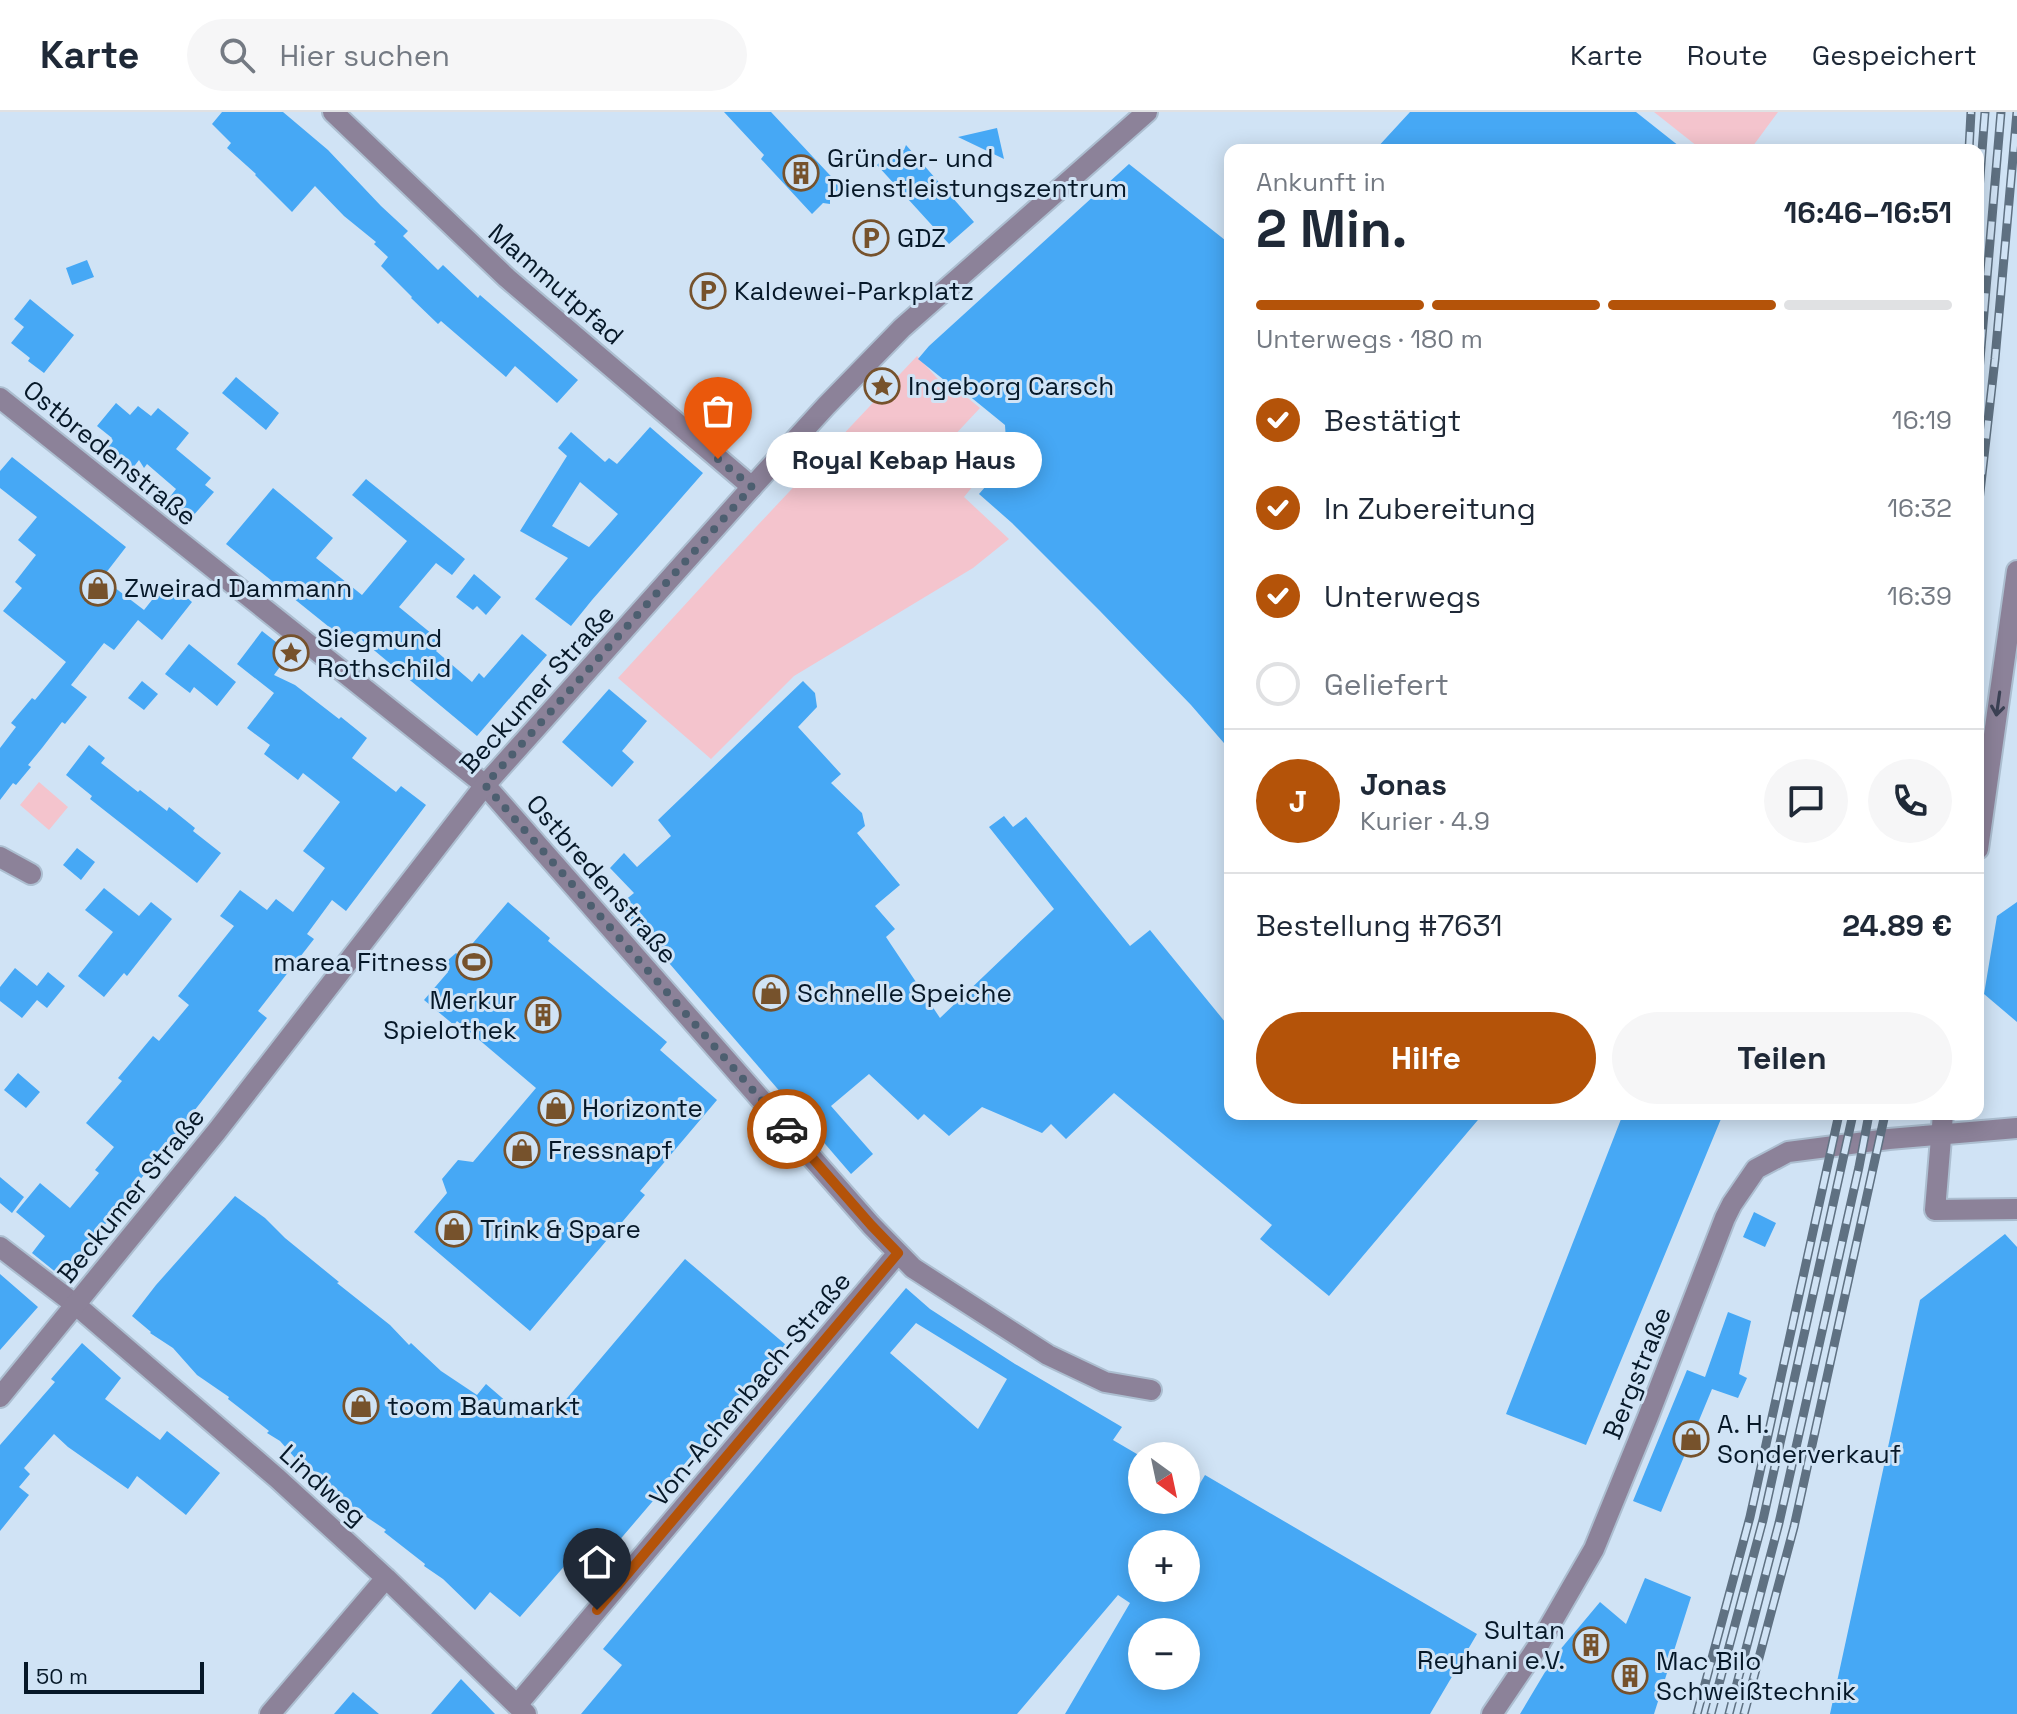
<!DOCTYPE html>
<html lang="de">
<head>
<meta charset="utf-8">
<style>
  :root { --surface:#fff; --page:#f6f6f7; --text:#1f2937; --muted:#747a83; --line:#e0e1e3; --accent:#b45309 }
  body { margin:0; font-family:"Space Grotesk",sans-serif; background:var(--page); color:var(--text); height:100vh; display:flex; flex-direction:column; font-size:30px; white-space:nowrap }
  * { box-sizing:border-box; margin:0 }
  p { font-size:26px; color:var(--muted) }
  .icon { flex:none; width:44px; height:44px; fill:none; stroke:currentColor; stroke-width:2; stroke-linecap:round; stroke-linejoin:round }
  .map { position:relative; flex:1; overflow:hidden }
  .panel { position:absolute; left:1224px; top:32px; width:760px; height:976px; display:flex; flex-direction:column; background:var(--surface); border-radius:16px; box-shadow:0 4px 20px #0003 }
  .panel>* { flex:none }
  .needle { width:52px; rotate:147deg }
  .buttons { position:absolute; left:1128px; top:1330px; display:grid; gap:16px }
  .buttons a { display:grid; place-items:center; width:72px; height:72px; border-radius:50%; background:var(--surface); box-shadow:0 4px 20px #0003; font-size:40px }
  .scale { position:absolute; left:24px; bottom:20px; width:180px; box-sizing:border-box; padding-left:8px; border:4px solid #061828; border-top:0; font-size:22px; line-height:28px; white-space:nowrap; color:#061828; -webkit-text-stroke:6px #d0e3f5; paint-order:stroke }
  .pin { position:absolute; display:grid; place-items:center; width:68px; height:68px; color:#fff; margin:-82px -34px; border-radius:50% 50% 50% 0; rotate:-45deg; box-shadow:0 0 8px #0007 }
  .pin .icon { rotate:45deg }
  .courier { position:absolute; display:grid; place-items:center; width:80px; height:80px; margin:-40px; border:6px solid #b45309; border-radius:50%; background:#fff; color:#222; box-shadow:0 2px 10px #0007 }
  .bubble { position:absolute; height:56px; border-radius:28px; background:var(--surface); box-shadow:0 4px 20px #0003; font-size:26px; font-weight:700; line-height:56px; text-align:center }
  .summary em { font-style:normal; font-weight:700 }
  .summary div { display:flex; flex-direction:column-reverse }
  .summary { display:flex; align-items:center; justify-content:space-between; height:136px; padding:0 32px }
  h1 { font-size:52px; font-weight:700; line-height:60px }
  .bar { display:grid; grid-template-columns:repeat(4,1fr); gap:12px 8px; align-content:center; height:96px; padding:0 32px }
  .bar i { height:10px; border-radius:6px; background:var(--line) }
  .bar .on { background:var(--accent) }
  .bar p { grid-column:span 4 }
  .line { display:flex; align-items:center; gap:20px; padding:0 32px; border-top:2px solid var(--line) }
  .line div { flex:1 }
  .round { display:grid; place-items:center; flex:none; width:84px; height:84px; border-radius:42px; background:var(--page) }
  ol { padding:0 32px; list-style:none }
  li { display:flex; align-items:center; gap:24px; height:88px }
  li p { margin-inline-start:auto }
  li .icon { padding:8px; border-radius:50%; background:var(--accent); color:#fff; stroke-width:4 }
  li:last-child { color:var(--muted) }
  li i { width:44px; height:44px; border:4px solid var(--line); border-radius:50% }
  .action { display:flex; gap:16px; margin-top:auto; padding:16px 32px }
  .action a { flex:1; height:92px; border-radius:48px; background:var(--accent); color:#fff; font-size:32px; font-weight:700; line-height:92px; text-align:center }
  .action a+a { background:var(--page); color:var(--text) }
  header { display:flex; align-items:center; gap:48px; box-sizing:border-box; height:112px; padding:0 40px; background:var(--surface); border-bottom:2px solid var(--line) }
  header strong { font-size:38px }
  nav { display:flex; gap:44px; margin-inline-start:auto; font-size:28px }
  .search { width:560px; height:72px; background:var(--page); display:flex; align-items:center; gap:20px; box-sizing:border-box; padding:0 28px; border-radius:44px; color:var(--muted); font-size:30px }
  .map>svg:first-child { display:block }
  .green { fill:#f4c4cd }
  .building { fill:#46a8f5; fill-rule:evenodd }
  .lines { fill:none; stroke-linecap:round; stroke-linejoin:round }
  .minor-casing { stroke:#acbed0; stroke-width:24 }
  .tertiary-casing { stroke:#acbed0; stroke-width:24 }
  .minor { stroke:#8c8299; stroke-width:20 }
  .tertiary { stroke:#8c8299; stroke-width:20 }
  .rail-casing { stroke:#5f7182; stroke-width:9 }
  .rail { stroke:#d0e3f5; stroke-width:6; stroke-dasharray:18; stroke-linecap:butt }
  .oneway { stroke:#3c4255 }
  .done { stroke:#4d5f70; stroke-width:8; stroke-dasharray:0 14.4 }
  .route { stroke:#b45309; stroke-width:10 }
  .labels { text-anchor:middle; stroke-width:6; stroke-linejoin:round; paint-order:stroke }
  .poi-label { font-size:26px; fill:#061828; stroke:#d0e3f5; text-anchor:start }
  .street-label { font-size:26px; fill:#061828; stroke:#d0e3f5 }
</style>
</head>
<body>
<header>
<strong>Karte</strong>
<div class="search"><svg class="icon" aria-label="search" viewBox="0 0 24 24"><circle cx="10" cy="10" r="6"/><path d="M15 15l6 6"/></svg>Hier suchen</div>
<nav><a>Karte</a><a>Route</a><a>Gespeichert</a></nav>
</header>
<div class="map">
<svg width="2017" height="1602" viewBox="0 0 2017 1602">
  <rect width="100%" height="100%" fill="#d0e3f5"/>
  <path class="green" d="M 1654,0 L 1778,0 L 1750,38 L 1702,38 Z
    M 917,244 L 947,277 L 952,273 L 980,296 L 951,327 L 986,358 L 964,385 L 1009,427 L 973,456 L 794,564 L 711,647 L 618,566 L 756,415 Z
    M 39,670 L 68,695 L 49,718 L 20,693 Z"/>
  <path class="building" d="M 222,0 L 283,0 L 328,38 L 381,94 L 408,119 L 403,124 L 438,158 L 443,153 L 478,186 L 480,183 L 578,268 L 557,291 L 515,254 L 506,265 L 441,209 L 438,212 L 411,186 L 412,185 L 381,154 L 388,145 L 374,132 L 376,130 L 344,104 L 315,74 L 292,100 L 255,63 L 256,62 L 227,36 L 231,31 L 212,12 Z
    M 724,0 L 771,0 L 841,75 L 830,85 L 830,92 L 823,91 L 812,102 L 761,47 L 764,43 Z
    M 1410,0 L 1636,0 L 1684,38 L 1375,38 Z
    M 997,16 L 1004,47 L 958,25 Z
    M 906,33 L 974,110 L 949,132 L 877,53 L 892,39 L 904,38 Z
    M 1129,52 L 1230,132 L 1230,638 L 1191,593 L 1100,499 L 1012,411 L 979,382 L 1017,338 L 1006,329 L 1005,313 L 951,269 L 949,272 L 918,247 L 929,234 Z
    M 87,148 L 94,165 L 72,173 L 66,156 Z
    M 30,187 L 74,223 L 44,261 L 28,249 L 30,246 L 11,231 L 24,215 L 14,207 Z
    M 236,265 L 279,301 L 266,318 L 222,281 Z
    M 116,291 L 130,303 L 138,294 L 151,304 L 158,296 L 189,321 L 176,337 L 211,366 L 205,373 L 214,380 L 192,405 L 169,386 L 176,377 L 147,352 L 144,356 L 139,348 L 132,357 L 104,335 L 112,326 L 97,314 Z
    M 650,315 L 703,361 L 592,488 L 571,514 L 535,487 L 568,446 L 520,419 L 567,344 L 558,336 L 571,320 L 605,350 L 609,346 L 617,352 ZM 580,370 L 618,402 L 589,435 L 552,414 Z
    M 12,345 L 126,435 L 102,466 L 144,498 L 167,469 L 192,490 L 162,528 L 138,508 L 114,538 L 104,531 L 71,573 L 87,585 L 65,612 L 62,610 L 42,636 L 28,653 L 31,655 L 16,673 L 13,671 L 0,688 L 0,636 L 16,615 L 11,611 L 32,586 L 35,588 L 66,550 L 3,499 L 22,476 L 15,470 L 36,443 L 18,428 L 37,405 L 0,376 L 0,359 Z
    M 366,367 L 465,447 L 452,463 L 436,451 L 399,495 L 443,531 L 436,539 L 472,570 L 479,561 L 484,566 L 522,522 L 547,543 L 477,624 L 351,519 L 344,527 L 226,432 L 273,376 L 333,426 L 316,446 L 362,483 L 407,429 L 352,383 Z
    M 474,462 L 501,485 L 486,503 L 477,494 L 473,498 L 456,485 Z
    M 262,519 L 290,541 L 274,563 L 295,573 L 339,607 L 341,605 L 367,626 L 352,646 L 396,680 L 401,674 L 426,693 L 346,799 L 332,788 L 307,822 L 314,827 L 258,899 L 267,906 L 63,1166 L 32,1141 L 45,1124 L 16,1100 L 40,1071 L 70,1096 L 99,1061 L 95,1058 L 114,1035 L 86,1011 L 122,969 L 118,966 L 153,924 L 159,929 L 189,893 L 178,884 L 234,814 L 220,804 L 240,778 L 267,798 L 276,787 L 293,800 L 325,756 L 303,739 L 340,690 L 303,661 L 298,668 L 264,642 L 270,633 L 247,616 L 274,581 L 237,552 Z
    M 189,532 L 236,570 L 217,594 L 194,575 L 190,581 L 165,562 Z
    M 142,569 L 158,582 L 144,598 L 128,586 Z
    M 803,569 L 815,581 L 817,595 L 798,615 L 841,662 L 831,671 L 862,701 L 865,714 L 857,721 L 900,773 L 875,794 L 895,817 L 886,825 L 940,906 L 1054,797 L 989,715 L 1004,704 L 1013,715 L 1026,705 L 1130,834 L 1150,818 L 1230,916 L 1230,1002 L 1483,1002 L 1329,1184 L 1260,1127 L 1272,1113 L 1114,981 L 1066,1027 L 1051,1012 L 1042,1021 L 982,995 L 949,1024 L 924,1002 L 918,1008 L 869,962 L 831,994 L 873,1042 L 851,1062 L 619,793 L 634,781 L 610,756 L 624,741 L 637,755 L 671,724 L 658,708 Z
    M 609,577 L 647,609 L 622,639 L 634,650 L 612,675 L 562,630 Z
    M 89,633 L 105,646 L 101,651 L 138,680 L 140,678 L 167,699 L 169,695 L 195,716 L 193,719 L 221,741 L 197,771 L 90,687 L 92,684 L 66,663 Z
    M 77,736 L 95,750 L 81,768 L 63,753 Z
    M 104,776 L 139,804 L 151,790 L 172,807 L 127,864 L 124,861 L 104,885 L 78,864 L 113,820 L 85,798 Z
    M 508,790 L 550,826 L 548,829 L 667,930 L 660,938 L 717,988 L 640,1079 L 645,1083 L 530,1219 L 414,1120 L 447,1081 L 442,1067 L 458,1048 L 473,1050 L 536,976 L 457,909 L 454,913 L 424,888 L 448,860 L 443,856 L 448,848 L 456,841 L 461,845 Z
    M 2017,790 L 2017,910 L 1984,882 L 1997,804 Z
    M 15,856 L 37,874 L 48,860 L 65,874 L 47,896 L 37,888 L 22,906 L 0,889 L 0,875 Z
    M 18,961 L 40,980 L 26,996 L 4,978 Z
    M 1623,1002 L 1723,1002 L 1586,1333 L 1506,1302 Z
    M 0,1065 L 24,1085 L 12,1101 L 0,1091 Z
    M 235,1084 L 265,1106 L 285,1126 L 339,1170 L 337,1171 L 390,1213 L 409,1233 L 411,1231 L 441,1259 L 477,1283 L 486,1272 L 508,1291 L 563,1291 L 685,1147 L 786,1233 L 600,1451 L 581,1435 L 520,1505 L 490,1480 L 475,1498 L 443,1467 L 424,1454 L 425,1452 L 384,1420 L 386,1418 L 356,1398 L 336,1378 L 326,1371 L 327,1368 L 295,1346 L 280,1329 L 267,1321 L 269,1319 L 228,1287 L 229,1285 L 197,1263 L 173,1236 L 150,1221 L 151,1220 L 132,1204 L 156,1173 Z
    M 1754,1100 L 1776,1111 L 1765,1135 L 1743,1125 Z
    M 2005,1122 L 2017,1135 L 2017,1602 L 1830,1602 L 1920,1188 Z
    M 0,1162 L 38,1195 L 0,1238 Z
    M 906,1176 L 930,1197 L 1015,1252 L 1122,1315 L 1113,1328 L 1142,1345 L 1142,1388 L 1190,1388 L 1205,1363 L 1477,1522 L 1430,1602 L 1065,1602 L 1130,1491 L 1118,1483 L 1017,1602 L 581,1602 L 622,1553 L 603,1537 ZM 916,1211 L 1007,1267 L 978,1317 L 890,1241 ZM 1142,1432 L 1186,1432 L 1186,1476 L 1142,1476 ZM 1142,1520 L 1186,1520 L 1186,1564 L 1142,1564 Z
    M 1728,1200 L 1751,1209 L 1739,1262 L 1747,1266 L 1738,1286 L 1712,1277 L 1661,1400 L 1633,1389 L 1687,1258 L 1705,1265 Z
    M 82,1231 L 121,1266 L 105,1287 L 160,1328 L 167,1319 L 220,1361 L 186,1403 L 137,1364 L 128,1377 L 68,1335 L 54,1322 L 24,1356 L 30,1362 L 19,1375 L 29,1383 L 0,1419 L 0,1333 L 55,1270 L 51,1267 Z
    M 1645,1466 L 1691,1485 L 1654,1602 L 1520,1602 L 1554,1545 L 1600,1490 L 1626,1512 Z
    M 461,1567 L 495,1602 L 431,1602 Z
    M 353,1580 L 379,1602 L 334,1602 Z"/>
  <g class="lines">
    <defs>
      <path id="minor" d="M 333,0 L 507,166 L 752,375
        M 0,286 L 485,673 L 871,1113 L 913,1156 L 1048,1243 L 1105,1270 L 1151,1278
        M 1978,737 L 2017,459
        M 0,745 L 31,762
        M 1943,1002 L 1935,1098 L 2017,1097
        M 0,1135 L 76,1193 L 277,1366 L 386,1466 L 526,1602
        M 517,1593 L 898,1141
        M 270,1602 L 386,1466
        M 1492,1602 L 1538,1534 L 1594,1437 L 1648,1305 L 1725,1106 L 1732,1092 L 1756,1057 L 1788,1040 L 1889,1027 L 2017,1016"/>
      <path id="tertiary" d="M 0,1285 L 217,1019 L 485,673 L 752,375 L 826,294 L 902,216 L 1147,0"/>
    </defs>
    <use href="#minor" class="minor-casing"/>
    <use href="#tertiary" class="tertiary-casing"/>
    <use href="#minor" class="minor"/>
    <use href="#tertiary" class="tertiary"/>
    <defs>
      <path id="rail" d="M 1969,38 L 1971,0
        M 1978,91 L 1985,0
        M 1978,271 L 2001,0
        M 1978,398 L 1995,247 L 2017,0
        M 1697,1602 L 1750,1405 L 1839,1002
        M 1711,1602 L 1763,1408 L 1853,1002
        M 1729,1602 L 1779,1411 L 1859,1055 L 1869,1002
        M 1744,1602 L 1794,1415 L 1885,1002"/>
    </defs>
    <use href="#rail" class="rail-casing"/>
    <use href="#rail" class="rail"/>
  </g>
  <defs><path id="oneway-shaft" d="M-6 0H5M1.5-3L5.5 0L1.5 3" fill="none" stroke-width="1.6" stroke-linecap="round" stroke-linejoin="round" transform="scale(2)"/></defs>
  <use class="oneway" href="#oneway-shaft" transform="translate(1998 592) rotate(98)"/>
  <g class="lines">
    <path class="done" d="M 718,347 L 752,375 L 485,673 L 787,1017"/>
    <path class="route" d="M 597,1498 L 898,1141 L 871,1113 L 787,1017"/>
  </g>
  <defs>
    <symbol id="building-ring" viewBox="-11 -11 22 22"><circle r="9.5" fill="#d0e3f5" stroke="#76522c" stroke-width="1.5"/><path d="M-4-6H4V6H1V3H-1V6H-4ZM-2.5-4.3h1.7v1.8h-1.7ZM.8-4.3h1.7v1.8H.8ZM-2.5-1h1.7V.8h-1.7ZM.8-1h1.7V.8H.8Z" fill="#76522c"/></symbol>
    <symbol id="parking-ring" viewBox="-11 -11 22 22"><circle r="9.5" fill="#d0e3f5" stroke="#76522c" stroke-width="1.5"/><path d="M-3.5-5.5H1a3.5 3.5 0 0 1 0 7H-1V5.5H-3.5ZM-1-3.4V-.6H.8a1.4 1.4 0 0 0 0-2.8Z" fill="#76522c"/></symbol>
    <symbol id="sight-ring" viewBox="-11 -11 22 22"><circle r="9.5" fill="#d0e3f5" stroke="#76522c" stroke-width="1.5"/><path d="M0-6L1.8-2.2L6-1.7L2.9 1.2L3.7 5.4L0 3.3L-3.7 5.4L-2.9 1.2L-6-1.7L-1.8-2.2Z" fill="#76522c"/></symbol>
    <symbol id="shop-ring" viewBox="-11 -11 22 22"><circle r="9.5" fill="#d0e3f5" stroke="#76522c" stroke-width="1.5"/><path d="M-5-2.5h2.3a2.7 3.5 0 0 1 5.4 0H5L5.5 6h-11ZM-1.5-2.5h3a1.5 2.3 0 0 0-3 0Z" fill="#76522c"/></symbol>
    <symbol id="stadium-ring" viewBox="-11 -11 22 22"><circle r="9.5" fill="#d0e3f5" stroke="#76522c" stroke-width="1.5"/><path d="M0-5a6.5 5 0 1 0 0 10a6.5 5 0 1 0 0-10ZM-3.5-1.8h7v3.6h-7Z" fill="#76522c"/></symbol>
  </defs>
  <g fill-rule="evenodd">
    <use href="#building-ring" x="781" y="41" width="40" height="40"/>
    <use href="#parking-ring" x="851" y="106" width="40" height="40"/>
    <use href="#parking-ring" x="688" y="159" width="40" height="40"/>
    <use href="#sight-ring" x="862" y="254" width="40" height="40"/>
    <use href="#shop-ring" x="78" y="456" width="40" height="40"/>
    <use href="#sight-ring" x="271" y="521" width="40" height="40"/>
    <use href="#stadium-ring" x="454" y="830" width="40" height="40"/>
    <use href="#shop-ring" x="751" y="861" width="40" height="40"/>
    <use href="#building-ring" x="523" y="883" width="40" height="40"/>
    <use href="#shop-ring" x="536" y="976" width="40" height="40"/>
    <use href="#shop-ring" x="502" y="1018" width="40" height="40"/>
    <use href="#shop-ring" x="434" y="1097" width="40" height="40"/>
    <use href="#shop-ring" x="341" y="1274" width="40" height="40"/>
    <use href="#shop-ring" x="1671" y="1307" width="40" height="40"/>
    <use href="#building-ring" x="1571" y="1513" width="40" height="40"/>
    <use href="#building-ring" x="1610" y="1544" width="40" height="40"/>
  </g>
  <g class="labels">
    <g class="poi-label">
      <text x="827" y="55">Gründer- und<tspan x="827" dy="30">Dienstleistungszentrum</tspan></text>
      <text x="897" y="135">GDZ</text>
      <text x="734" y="188">Kaldewei-Parkplatz</text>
      <text x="908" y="283">Ingeborg Carsch</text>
      <text x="124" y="485">Zweirad Dammann</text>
      <text x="317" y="535">Siegmund<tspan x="317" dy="30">Rothschild</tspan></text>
      <text x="448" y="859" text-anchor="end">marea Fitness</text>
      <text x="797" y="890">Schnelle Speiche</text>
      <text x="517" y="897" text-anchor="end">Merkur<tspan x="517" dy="30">Spielothek</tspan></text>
      <text x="582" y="1005">Horizonte</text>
      <text x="548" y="1047">Fressnapf</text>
      <text x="480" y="1126">Trink &amp; Spare</text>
      <text x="387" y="1303">toom Baumarkt</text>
      <text x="1717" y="1321">A. H.<tspan x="1717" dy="30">Sonderverkauf</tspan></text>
      <text x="1565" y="1527" text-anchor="end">Sultan<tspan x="1565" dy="30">Reyhani e.V.</tspan></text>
      <text x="1656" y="1558">Mac Bilo<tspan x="1656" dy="30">Schweißtechnik</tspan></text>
    </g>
    <g class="street-label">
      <text transform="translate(556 172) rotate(41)" y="9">Mammutpfad</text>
      <text transform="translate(110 341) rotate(39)" y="9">Ostbredenstraße</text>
      <text transform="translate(537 577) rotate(-48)" y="9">Beckumer Straße</text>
      <text transform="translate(602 767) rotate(49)" y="9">Ostbredenstraße</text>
      <text transform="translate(131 1083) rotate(-51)" y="9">Beckumer Straße</text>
      <text transform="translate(1637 1261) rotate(-68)" y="9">Bergstraße</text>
      <text transform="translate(750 1277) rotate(-50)" y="9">Von-Achenbach-Straße</text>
      <text transform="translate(323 1373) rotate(42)" y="9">Lindweg</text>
    </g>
  </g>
</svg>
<div class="buttons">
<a><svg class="needle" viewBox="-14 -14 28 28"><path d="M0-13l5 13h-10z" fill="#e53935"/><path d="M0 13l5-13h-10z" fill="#747a83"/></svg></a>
<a>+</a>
<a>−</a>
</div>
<div class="scale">50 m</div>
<div class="pin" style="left:718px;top:347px;background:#ea580c"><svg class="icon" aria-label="bag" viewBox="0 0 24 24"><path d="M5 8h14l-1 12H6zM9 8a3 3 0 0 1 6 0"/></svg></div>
<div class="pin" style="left:597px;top:1498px;background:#1f2937"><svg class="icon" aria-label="home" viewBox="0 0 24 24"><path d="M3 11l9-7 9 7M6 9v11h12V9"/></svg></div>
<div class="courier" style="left:787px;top:1017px"><svg class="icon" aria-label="car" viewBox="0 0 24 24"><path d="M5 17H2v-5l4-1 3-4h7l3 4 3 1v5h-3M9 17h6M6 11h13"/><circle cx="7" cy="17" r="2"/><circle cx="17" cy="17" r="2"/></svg></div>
<div class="bubble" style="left:766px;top:320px;width:276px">Royal Kebap Haus</div>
<section class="panel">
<div class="summary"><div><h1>2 Min.</h1><p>Ankunft in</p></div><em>16:46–16:51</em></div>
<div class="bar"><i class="on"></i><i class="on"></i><i class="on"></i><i></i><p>Unterwegs · 180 m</p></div>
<ol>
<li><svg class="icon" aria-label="check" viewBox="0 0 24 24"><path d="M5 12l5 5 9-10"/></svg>Bestätigt<p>16:19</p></li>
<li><svg class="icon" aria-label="check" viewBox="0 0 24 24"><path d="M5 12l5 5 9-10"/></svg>In Zubereitung<p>16:32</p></li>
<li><svg class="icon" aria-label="check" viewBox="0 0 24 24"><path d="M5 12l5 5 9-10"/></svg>Unterwegs<p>16:39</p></li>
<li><i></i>Geliefert</li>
</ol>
<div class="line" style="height:144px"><b class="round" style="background:var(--accent);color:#fff">J</b><div><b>Jonas</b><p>Kurier · 4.9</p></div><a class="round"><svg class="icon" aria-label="chat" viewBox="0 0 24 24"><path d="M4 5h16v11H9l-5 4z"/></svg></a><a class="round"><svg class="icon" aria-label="phone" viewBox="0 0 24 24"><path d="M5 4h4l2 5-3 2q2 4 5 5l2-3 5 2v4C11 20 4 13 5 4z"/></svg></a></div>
<div class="line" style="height:104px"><div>Bestellung #7631</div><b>24.89 €</b></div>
<div class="action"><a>Hilfe</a><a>Teilen</a></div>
</section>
</div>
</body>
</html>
